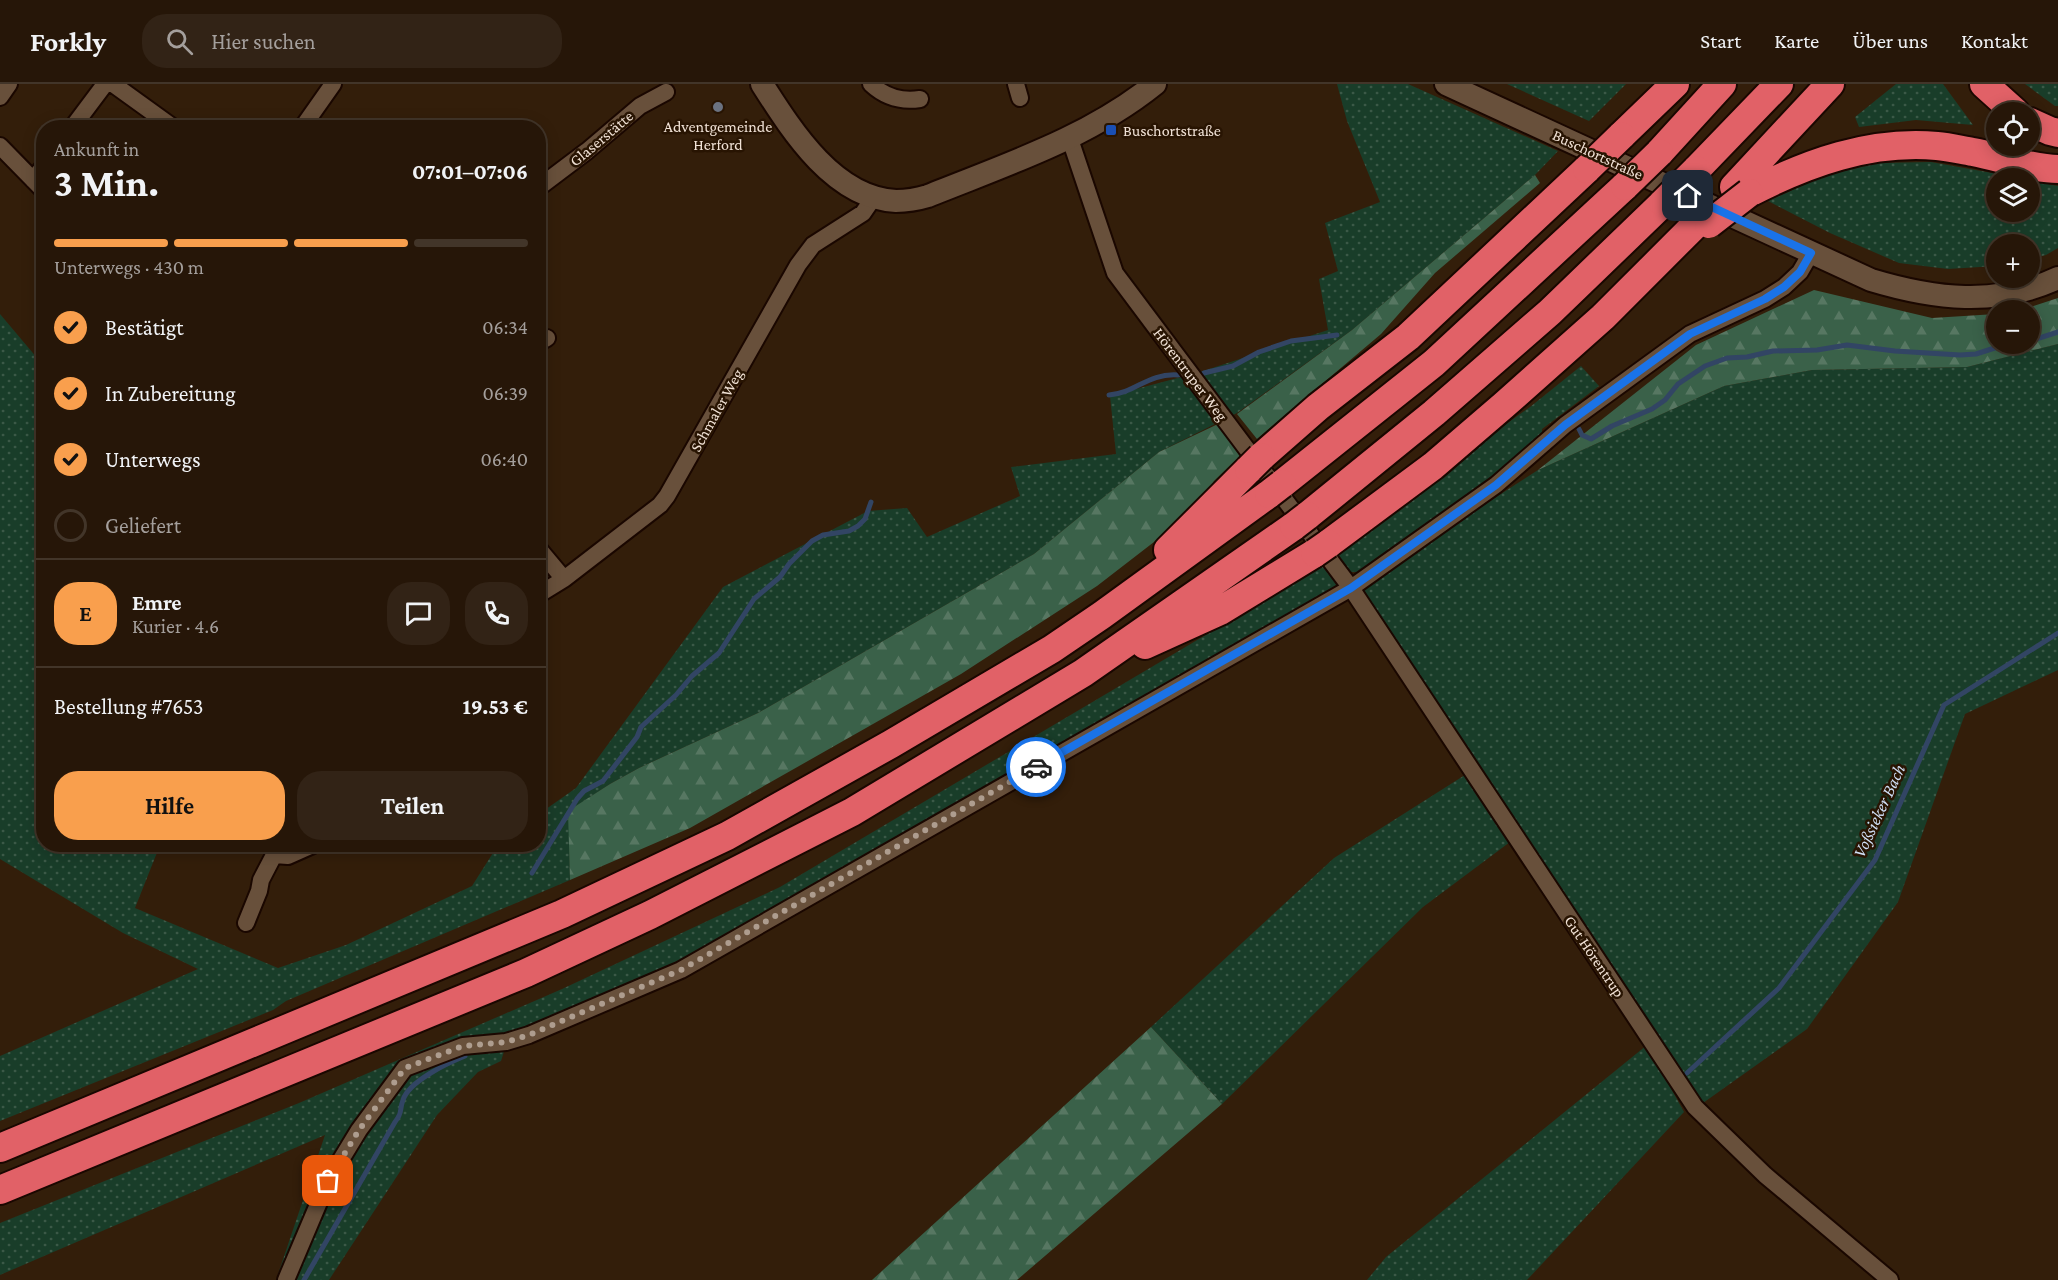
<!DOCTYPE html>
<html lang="de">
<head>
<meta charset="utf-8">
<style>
  :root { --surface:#261608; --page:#322316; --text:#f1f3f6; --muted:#a49f9c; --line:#423529; --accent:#f99f4d }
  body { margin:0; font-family:"Crimson Pro",serif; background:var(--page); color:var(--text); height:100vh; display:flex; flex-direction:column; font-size:22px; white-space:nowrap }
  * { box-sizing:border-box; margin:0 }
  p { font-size:20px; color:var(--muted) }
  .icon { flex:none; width:33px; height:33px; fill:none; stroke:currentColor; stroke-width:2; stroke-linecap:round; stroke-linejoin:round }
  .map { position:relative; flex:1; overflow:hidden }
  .drawer { position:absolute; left:36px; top:36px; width:510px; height:732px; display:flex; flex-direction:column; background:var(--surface); border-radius:24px; box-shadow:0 3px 15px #0003,0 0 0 2px var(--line) }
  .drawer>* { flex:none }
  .fabs { position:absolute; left:1986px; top:18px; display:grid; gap:12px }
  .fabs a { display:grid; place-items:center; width:54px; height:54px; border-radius:50%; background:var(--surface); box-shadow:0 3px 15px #0003,0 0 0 2px var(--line); font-size:30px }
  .pin { position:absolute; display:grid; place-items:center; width:51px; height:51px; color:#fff; margin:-26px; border-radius:12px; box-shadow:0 3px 9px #0006 }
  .courier { position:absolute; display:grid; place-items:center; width:60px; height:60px; margin:-30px; border:4px solid #1a73e8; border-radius:50%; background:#fff; color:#222; box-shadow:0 2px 8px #0007 }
  .head em { font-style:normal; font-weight:700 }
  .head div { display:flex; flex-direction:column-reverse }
  .head { display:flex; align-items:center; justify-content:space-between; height:102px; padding:0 18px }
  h1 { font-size:39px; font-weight:700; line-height:45px }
  .bar { display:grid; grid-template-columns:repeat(4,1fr); gap:9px 6px; align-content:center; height:72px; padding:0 18px }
  .bar i { height:8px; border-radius:4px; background:var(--line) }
  .bar .active { background:var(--accent) }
  .bar p { grid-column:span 4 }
  .line { display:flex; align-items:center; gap:15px; padding:0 18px; border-top:2px solid var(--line) }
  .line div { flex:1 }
  .round { display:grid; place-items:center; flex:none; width:63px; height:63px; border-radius:24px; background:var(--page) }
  ol { padding:0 18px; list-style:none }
  li { display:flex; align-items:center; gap:18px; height:66px }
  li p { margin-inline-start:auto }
  li .icon { padding:6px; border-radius:50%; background:var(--accent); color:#111; stroke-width:4 }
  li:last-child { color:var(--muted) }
  li i { width:33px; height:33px; border:3px solid var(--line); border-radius:50% }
  .cta { display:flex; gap:12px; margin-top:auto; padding:12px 18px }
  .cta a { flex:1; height:69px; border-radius:24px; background:var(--accent); color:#111; font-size:24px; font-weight:700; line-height:69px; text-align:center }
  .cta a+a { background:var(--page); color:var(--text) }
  header { display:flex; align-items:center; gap:36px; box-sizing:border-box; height:84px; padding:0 30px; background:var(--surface); border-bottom:2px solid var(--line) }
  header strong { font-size:28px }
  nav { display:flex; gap:33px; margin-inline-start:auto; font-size:21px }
  .search { width:420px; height:54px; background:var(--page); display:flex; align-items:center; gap:15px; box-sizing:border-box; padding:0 21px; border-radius:24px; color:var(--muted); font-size:22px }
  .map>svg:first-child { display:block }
  .grass { fill:url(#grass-dots) }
  .forest { fill:url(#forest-firs) }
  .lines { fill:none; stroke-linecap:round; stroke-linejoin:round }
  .stream { stroke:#324564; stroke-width:5 }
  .minor-casing { stroke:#1a0700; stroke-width:20 }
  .secondary-casing { stroke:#1a0700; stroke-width:26 }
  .motorway-casing { stroke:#1a0700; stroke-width:32 }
  .minor { stroke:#68503b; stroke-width:16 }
  .secondary { stroke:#68503b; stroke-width:22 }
  .motorway { stroke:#e16167; stroke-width:28 }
  .motorway-bridge-casing { stroke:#1a0700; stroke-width:32; stroke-linecap:butt }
  .motorway-bridge { stroke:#e16167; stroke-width:28 }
  .done { stroke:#ae9d8f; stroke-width:6; stroke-dasharray:0 10.8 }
  .route { stroke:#1a73e8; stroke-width:8 }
  .worship-dot { fill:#6b7280; stroke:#281402; stroke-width:2 }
  .transit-dot { fill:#1a4fb4; stroke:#281402; stroke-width:2 }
  .labels { text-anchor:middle; stroke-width:5; stroke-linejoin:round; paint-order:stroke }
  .poi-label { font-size:16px; fill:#f1e2d6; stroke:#281402 }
  .street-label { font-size:16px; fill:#f1e2d6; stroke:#281402 }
  .water-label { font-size:18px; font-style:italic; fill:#cfdef5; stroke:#281402 }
</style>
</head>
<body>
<header>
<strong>Forkly</strong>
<div class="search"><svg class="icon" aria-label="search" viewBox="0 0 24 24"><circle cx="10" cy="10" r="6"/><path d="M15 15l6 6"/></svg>Hier suchen</div>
<nav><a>Start</a><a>Karte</a><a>Über uns</a><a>Kontakt</a></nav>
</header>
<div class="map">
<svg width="2058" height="1196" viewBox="0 0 2058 1196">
  <defs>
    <pattern id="grass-dots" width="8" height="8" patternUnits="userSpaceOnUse" patternTransform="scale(1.5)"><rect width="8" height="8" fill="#193d29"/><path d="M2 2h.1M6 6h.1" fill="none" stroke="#3b5947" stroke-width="1.8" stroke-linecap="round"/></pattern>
    <pattern id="forest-firs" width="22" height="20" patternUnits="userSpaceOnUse" patternTransform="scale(1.5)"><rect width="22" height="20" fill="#3a6149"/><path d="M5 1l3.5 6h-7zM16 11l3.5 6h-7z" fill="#577762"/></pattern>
  </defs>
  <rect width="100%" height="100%" fill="#331e0a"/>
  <path class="grass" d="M 1337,0 L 1408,0 L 1558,67 L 1535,91 L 1352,246 L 1237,329 L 1159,368 L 1034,470 L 758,629 L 639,684 L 610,700 L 569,727 L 570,796 L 286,917 L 273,926 L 0,1037 L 0,972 L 198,885 L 123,849 L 0,775 L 0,230 L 43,281 L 44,760 L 160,761 L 135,824 L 278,884 L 346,861 L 472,802 L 498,761 L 538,760 L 539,730 L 576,704 L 723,503 L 868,427 L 907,424 L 927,453 L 1020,412 L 1011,383 L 1116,370 L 1110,312 L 1200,288 L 1328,246 L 1319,195 L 1338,187 L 1325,139 L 1380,118 L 1347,37 Z
    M 1507,0 L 1626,0 L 1589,37 Z
    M 1896,0 L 1943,0 L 1973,41 L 1916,36 L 1859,43 L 1855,33 Z
    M 2025,0 L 2058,0 L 2058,22 L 2055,22 Z
    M 1931,78 L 2020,94 L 1996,94 L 1996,128 L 2030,128 L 2030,97 L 2058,102 L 2058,164 L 2046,171 L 2030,175 L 2030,160 L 1996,160 L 1996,182 L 1948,185 L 1899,179 L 1830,149 L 1768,117 L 1821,93 L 1875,79 Z
    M 2058,260 L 2058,586 L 1965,630 L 1898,818 L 1807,945 L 1703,1019 L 1658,954 L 1647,961 L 1684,1028 L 1527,1196 L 1367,1196 L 1386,1173 L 1647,961 L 1510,758 L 1423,823 L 1222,1020 L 1151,943 L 1334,774 L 1476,684 L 1359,507 L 1476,426 L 1538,386 L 1724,302 L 1812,286 L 1967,283 Z
    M 1581,282 L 1599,302 L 1542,345 L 1542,356 L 1369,488 L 1350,488 L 1336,471 L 1351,462 L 1457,375 L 1530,323 Z
    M 1324,481 L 1343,504 L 674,884 L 508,955 L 501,977 L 478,988 L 437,1031 L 329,1196 L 276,1196 L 325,1051 L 0,1191 L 0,1139 L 299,1019 L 562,905 L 780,803 Z"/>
  <path class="forest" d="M 1535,91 L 1540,99 L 1435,189 L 1381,250 L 1257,355 L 1237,330 L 1352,246 Z
    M 1814,206 L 1932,234 L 1996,230 L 1996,260 L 2030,260 L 2030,226 L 2021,226 L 2058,214 L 2058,260 L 1967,283 L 1812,286 L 1724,302 L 1538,386 L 1696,261 Z
    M 1218,340 L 1240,372 L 1214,397 L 1198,424 L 1097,502 L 961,590 L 690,744 L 570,796 L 568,727 L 610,700 L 639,684 L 758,629 L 1034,470 L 1159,368 Z
    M 1151,943 L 1222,1020 L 1017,1196 L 872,1196 Z"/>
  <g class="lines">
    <path class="stream" d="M 2030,257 L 2058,248
      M 1204,289 L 1233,282 L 1259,268 L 1291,257 L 1337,251
      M 1109,311 C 1136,309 1147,289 1178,291
      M 1579,345 L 1582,351 L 1591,355 L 1612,342 L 1652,325 L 1665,316 L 1678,300 L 1705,282 L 1727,274 L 1747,273 L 1773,267 L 1817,266 L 1847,261 L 1895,267 L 1960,271 L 1976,270 L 2007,260
      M 532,789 L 577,715 L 584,707 L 603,697 L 637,653 L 641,643 L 676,611 L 692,592 L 719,569 L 754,515 L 780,493 L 789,480 L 812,457 L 823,451 L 849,447 L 858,442 L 865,435 L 871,418
      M 1687,989 L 1779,904 L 1875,776 L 1944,621 L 2058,549
      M 304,1196 L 395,1038 C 403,1028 399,1027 403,1016 C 409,997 448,979 465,972"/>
    <defs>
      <path id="minor" d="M 113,0 L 174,44
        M 871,0 C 885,13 901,18 920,15
        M 1016,0 L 1020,14
        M 0,13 L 9,0
        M 72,44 L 105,0
        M 302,44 L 333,0
        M 1070,55 L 1115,189 L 1351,504 L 1695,1023 L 1765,1091 L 1890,1196
        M 0,62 L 44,107
        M 33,96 L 44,82
        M 538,104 L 587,67 L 640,22 L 666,8
        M 538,259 L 547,254
        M 538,464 L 564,495 L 660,421 L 667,412 L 798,181 L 813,161 L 863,129 L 874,113
        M 538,511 L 564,495
        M 274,771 L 288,772 L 315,760
        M 246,839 L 259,807 L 261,796 L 274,771
        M 286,1196 L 328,1097 L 359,1046 L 405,984 L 463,962 L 506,958 L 529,951 L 681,886 L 1351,504 L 1496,401 L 1565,341 L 1690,250 L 1765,215 L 1784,203 L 1800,188 L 1811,169"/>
      <path id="secondary" d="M 762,0 C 792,47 834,114 896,117 C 907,117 918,115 928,112 C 1007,80 1088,54 1155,0
        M 1446,0 L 1871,196 C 1934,215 1996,223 2058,194"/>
      <path id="motorway" d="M 1984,0 L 2015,28
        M 2030,38 L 2050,47 L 2058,49
        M 1621,52 L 1675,0
        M 1659,69 L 1722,0
        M 1696,86 L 1779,0
        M 1734,103 L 1830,0
        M 1749,109 C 1807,79 1870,56 1937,62 C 1949,63 1961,66 1973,68 C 1999,73 2033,85 2058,85
        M 1261,373 L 1318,323 L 1408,253 L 1587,85
        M 1282,400 L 1434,279 L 1625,102
        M 1307,432 L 1434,329 L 1550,228 L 1663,119
        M 1328,460 L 1433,382 L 1504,321 L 1603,233 L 1700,136
        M 1168,466 L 1249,385
        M 1145,561 L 1220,527 L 1315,469
        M 0,1064 L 562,830 L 727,752 L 891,660 L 1052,565 L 1102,531 L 1269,410
        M 0,1106 L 526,889 L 650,831 L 852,728 L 1083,589 L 1294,442"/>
    </defs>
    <use href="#minor" class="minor-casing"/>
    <use href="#secondary" class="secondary-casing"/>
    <use href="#motorway" class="motorway-casing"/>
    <use href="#minor" class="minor"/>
    <use href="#secondary" class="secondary"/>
    <use href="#motorway" class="motorway"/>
    <defs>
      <path id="motorway-bridge" d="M 1587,85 L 1621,52
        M 1625,102 L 1659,69
        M 1663,119 L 1696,86
        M 1709,140 L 1749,109
        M 1249,385 L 1261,373
        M 1269,410 L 1282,400
        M 1294,442 L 1307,432
        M 1315,469 L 1328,460"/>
    </defs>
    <use href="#motorway-bridge" class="motorway-bridge-casing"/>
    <use href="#motorway-bridge" class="motorway-bridge"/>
  </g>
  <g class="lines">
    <path class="done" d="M 328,1097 L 359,1046 L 405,984 L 463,962 L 506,958 L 529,951 L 681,886 L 1036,683"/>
    <path class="route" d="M 1036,683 L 1351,504 L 1496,401 L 1565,341 L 1690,250 L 1765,215 L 1784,203 L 1800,188 L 1811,169 L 1688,112"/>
  </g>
  <circle class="worship-dot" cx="718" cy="23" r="6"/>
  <rect class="transit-dot" x="1105" y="40" width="12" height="12" rx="3"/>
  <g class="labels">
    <g class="poi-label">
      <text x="718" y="48">Adventgemeinde<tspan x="718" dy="18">Herford</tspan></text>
      <text x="1123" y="52" text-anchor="start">Buschortstraße</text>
    </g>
    <g class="street-label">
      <text transform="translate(601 54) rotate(-40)" y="6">Glaserstätte</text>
      <text transform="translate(1598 70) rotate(25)" y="6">Buschortstraße</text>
      <text transform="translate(1191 290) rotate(53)" y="6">Hörentruper Weg</text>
      <text transform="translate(716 326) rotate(-61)" y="6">Schmaler Weg</text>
      <text transform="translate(1595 872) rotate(56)" y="6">Gut Hörentrup</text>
    </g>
    <g class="water-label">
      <text transform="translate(1879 727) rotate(-65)" y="6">Voßsieker Bach</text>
    </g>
  </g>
</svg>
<div class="fabs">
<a><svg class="icon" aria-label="locate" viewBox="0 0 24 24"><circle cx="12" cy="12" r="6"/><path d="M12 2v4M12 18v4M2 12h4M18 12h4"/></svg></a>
<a><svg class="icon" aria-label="layers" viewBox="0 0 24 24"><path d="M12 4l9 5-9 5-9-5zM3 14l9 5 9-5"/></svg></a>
<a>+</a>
<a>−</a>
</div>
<div class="pin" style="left:328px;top:1097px;background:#ea580c"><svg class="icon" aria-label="bag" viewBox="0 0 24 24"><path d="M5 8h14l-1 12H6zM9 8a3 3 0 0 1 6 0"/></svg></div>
<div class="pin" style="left:1688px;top:112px;background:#1f2937"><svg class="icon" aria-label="home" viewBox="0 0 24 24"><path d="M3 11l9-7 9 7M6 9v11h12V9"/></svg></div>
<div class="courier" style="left:1036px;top:683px"><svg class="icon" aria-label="car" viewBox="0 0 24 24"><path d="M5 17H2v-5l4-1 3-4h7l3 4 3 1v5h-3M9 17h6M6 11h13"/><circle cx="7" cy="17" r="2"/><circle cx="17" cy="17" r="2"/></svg></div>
<section class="drawer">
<div class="head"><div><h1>3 Min.</h1><p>Ankunft in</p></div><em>07:01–07:06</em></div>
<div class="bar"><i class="active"></i><i class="active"></i><i class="active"></i><i></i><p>Unterwegs · 430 m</p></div>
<ol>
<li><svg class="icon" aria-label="check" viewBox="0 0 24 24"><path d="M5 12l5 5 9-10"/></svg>Bestätigt<p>06:34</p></li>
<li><svg class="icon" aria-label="check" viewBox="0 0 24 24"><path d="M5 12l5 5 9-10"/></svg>In Zubereitung<p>06:39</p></li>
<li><svg class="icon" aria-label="check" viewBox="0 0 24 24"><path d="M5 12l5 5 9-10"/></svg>Unterwegs<p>06:40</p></li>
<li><i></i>Geliefert</li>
</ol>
<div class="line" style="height:108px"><b class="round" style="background:var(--accent);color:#111">E</b><div><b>Emre</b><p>Kurier · 4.6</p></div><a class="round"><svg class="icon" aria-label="chat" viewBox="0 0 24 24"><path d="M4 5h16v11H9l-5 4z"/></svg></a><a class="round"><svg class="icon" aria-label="phone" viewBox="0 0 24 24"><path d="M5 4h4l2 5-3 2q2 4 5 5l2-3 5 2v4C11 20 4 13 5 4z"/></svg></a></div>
<div class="line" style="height:78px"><div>Bestellung #7653</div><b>19.53 €</b></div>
<div class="cta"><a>Hilfe</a><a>Teilen</a></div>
</section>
</div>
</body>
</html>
